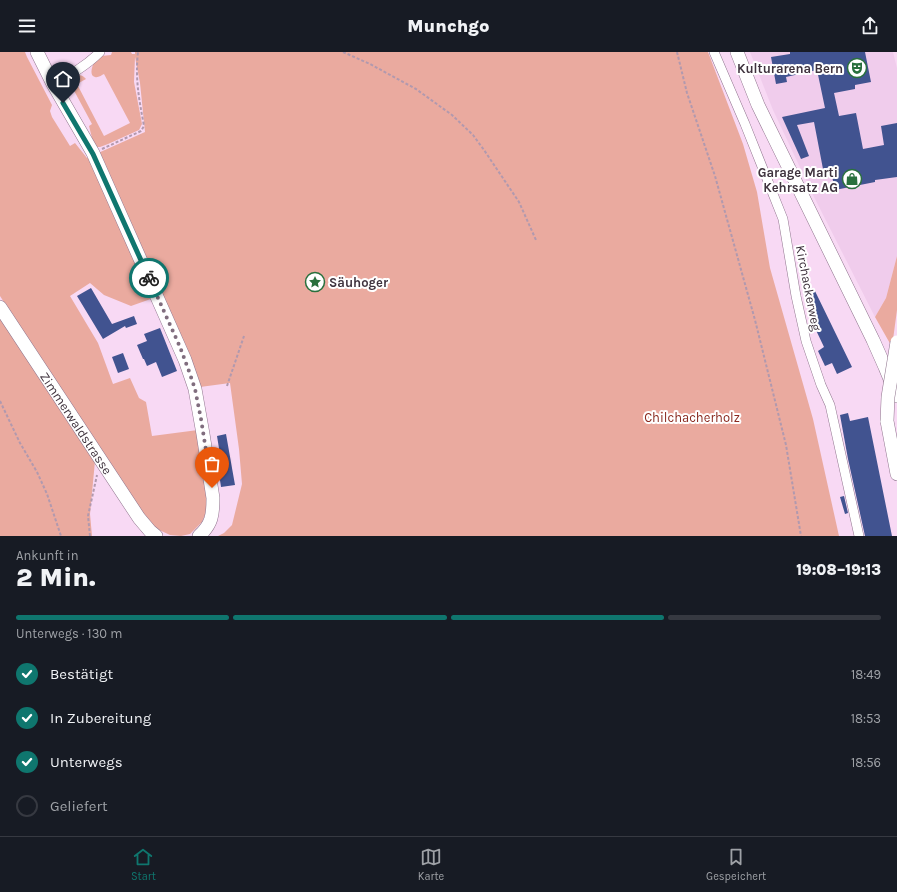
<!DOCTYPE html>
<html lang="de">
<head>
<meta charset="utf-8">
<style>
  :root { --surface:#171b24; --page:#20242c; --text:#f1f3f6; --muted:#9ea1a6; --line:#363941; --accent:#0f766e }
  body { margin:0; font-family:Karla,sans-serif; background:var(--page); color:var(--text); height:100vh; display:flex; flex-direction:column; font-size:15px; white-space:nowrap }
  * { box-sizing:border-box; margin:0 }
  p { font-size:13px; color:var(--muted) }
  .icon { flex:none; width:22px; height:22px; fill:none; stroke:currentColor; stroke-width:2; stroke-linecap:round; stroke-linejoin:round }
  .map { position:relative; height:484px; overflow:hidden }
  .side { display:flex; flex-direction:column; background:var(--surface); flex:1 }
  .side>* { flex:none }
  .pin { position:absolute; display:grid; place-items:center; width:34px; height:34px; color:#fff; margin:-41px -17px; border-radius:50% 50% 50% 0; rotate:-45deg; box-shadow:0 0 4px #0007 }
  .pin .icon { rotate:45deg }
  .courier { position:absolute; display:grid; place-items:center; width:40px; height:40px; margin:-20px; border:3px solid #0f766e; border-radius:50%; background:#fff; color:#222; box-shadow:0 1px 5px #0007 }
  .headline em { font-style:normal; font-weight:800 }
  .headline div { display:flex; flex-direction:column-reverse }
  .headline { display:flex; align-items:center; justify-content:space-between; height:68px; padding:0 16px }
  h1 { font-size:26px; font-weight:800; line-height:30px }
  .bar { display:grid; grid-template-columns:repeat(4,1fr); gap:6px 4px; align-content:center; height:48px; padding:0 16px }
  .bar i { height:5px; border-radius:3px; background:var(--line) }
  .bar .on { background:var(--accent) }
  .bar p { grid-column:span 4 }
  ol { padding:0 16px; list-style:none }
  li { display:flex; align-items:center; gap:12px; height:44px }
  li p { margin-inline-start:auto }
  li .icon { padding:4px; border-radius:50%; background:var(--accent); color:#fff; stroke-width:4 }
  li:last-child { color:var(--muted) }
  li i { width:22px; height:22px; border:2px solid var(--line); border-radius:50% }
  header { display:flex; justify-content:space-between; align-items:center; height:52px; padding:0 16px; background:var(--surface); font-size:18px; font-weight:800 }
  .menu { display:flex; justify-content:space-around; align-items:center; height:56px; border-top:1px solid var(--line); background:var(--surface); font-size:11px; color:var(--muted) }
  .menu a { display:grid; justify-items:center; gap:2px }
  .menu .on { color:var(--accent) }
  .map>svg:first-child { display:block }
  .built { fill:#f0ccec }
  .green { fill:#eaaa9f }
  .building { fill:#415390 }
  .lines { fill:none; stroke-linecap:round; stroke-linejoin:round }
  .street-casing { stroke:#8f748d; stroke-width:10 }
  .secondary-casing { stroke:#8f748d; stroke-width:14 }
  .path { stroke:#b199ae; stroke-width:2; stroke-dasharray:3 2; stroke-linecap:butt }
  .street { stroke:#fff; stroke-width:9 }
  .secondary { stroke:#fff; stroke-width:13 }
  .secondary-bridge-casing { stroke:#8f748d; stroke-width:14; stroke-linecap:butt }
  .secondary-bridge { stroke:#fff; stroke-width:13 }
  .done { stroke:#806d7e; stroke-width:4; stroke-dasharray:0 7.2 }
  .route { stroke:#0f766e; stroke-width:5 }
  .labels { text-anchor:middle; stroke-width:4; stroke-linejoin:round; paint-order:stroke }
  .poi-label { font-size:13px; font-weight:bold; fill:#3f333e; stroke:#fff; text-anchor:end }
  .street-label { font-size:13px; fill:#3f333e; stroke:#fff }
  .park-label { font-size:13px; fill:#89291f; stroke:#fff }
</style>
</head>
<body>
<header><svg class="icon" aria-label="menu" viewBox="0 0 24 24"><path d="M4 6h16M4 12h16M4 18h16"/></svg>Munchgo<svg class="icon" aria-label="share" viewBox="0 0 24 24"><path d="M12 15V3M7 8l5-5 5 5M5 13v7h14v-7"/></svg></header>
<div class="map">
<svg width="897" height="484" viewBox="0 0 897 484">
  <rect width="100%" height="100%" fill="#f8d9f4"/>
  <path class="built" d="M 750,0 L 893,0 L 897,16 L 897,204 L 886,246 L 875,265 L 813,143 L 773,58 Z"/>
  <path class="green" d="M 0,0 L 25,0 L 27,5 L 52,53 L 50,59 L 52,65 L 70,94 L 75,91 L 87,106 L 145,80 L 140,31 L 135,5 L 134,30 L 142,72 L 139,78 L 108,92 L 100,95 L 95,95 L 93,90 L 89,74 L 92,72 L 71,33 L 74,29 L 76,27 L 75,25 C 79,22 83,23 86,27 L 77,32 L 104,84 L 130,71 L 104,22 C 102,23 98,26 95,25 C 89,24 92,14 94,11 C 96,9 99,6 101,4 L 111,3 L 112,0 L 131,0 L 132,2 L 135,2 L 135,0 L 708,0 L 743,92 L 757,140 L 770,216 L 813,367 L 839,484 L 218,484 L 224,481 L 232,473 L 242,432 L 239,397 L 230,331 L 200,335 L 162,243 L 131,254 L 104,243 L 90,231 L 70,244 L 98,291 L 113,332 L 130,326 L 139,346 L 146,350 L 152,384 L 198,378 L 207,440 L 207,458 L 202,470 L 190,482 L 181,484 L 170,483 L 155,476 L 141,460 L 54,328 L 0,244 Z
    M 897,204 L 897,258 L 892,295 L 875,265 L 886,246 Z
    M 0,262 L 95,409 L 90,462 L 92,484 L 0,484 Z"/>
  <path class="building" d="M 790,0 L 865,0 L 871,30 L 855,33 L 855,37 L 834,41 L 839,64 L 856,61 L 863,97 L 884,93 L 881,74 L 897,71 L 897,125 L 875,128 L 875,130 L 835,138 L 830,115 L 823,117 L 814,70 L 797,73 L 809,104 L 801,107 L 782,65 L 825,56 L 817,18 L 786,25 L 787,30 L 776,32 L 771,5 L 790,2 Z
    M 91,236 L 112,272 L 134,264 L 137,272 L 126,276 L 125,274 L 103,287 L 77,244 Z
    M 814,237 L 852,315 L 837,322 L 832,311 L 825,314 L 818,299 L 824,295 L 814,274 L 816,273 L 811,263 L 813,262 L 809,255 L 811,254 L 804,241 Z
    M 160,276 L 177,319 L 162,325 L 156,310 L 147,314 L 144,307 L 143,307 L 137,293 L 147,289 L 144,282 Z
    M 123,301 L 129,317 L 118,321 L 112,305 Z
    M 848,361 L 850,369 L 868,365 L 892,484 L 865,484 L 848,407 L 840,363 Z
    M 226,382 L 235,433 L 221,435 L 219,421 L 223,421 L 217,384 Z
    M 844,444 L 848,461 L 845,462 L 840,445 Z"/>
  <g class="lines">
    <defs>
      <path id="street" d="M 714,0 L 745,72 L 783,167 L 796,244 L 806,289 L 821,333 L 830,353 L 859,484
        M 53,32 C 70,23 86,14 100,0"/>
      <g id="secondary">
        <path d="M 37,0 L 53,32 L 93,101 L 185,308 L 195,337 L 203,382 L 213,446 C 213,463 212,472 199,484"/>
        <path d="M 737,0 L 758,53 L 873,288 L 885,315 L 897,344"/>
        <path id="s1" d="M 0,255 L 139,466 L 150,479 L 156,484"/>
        <path d="M 887,369 L 897,422"/>
      </g>
    </defs>
    <use href="#street" class="street-casing"/>
    <use href="#secondary" class="secondary-casing"/>
    <path class="path" d="M 343,0 L 370,12 L 416,37 L 452,63 L 473,83 L 484,98 L 519,150 L 536,188
      M 677,0 L 687,41 L 715,124 L 755,268 L 786,393 L 801,484
      M 102,97 L 141,79 L 144,74 C 139,47 135,27 138,0
      M 227,334 L 244,284
      M 0,349 L 20,391 L 37,420 L 47,442 L 61,484
      M 90,484 L 88,464 L 97,423"/>
    <use href="#street" class="street"/>
    <use href="#secondary" class="secondary"/>
    <defs>
      <path id="secondary-bridge" d="M 887,369 L 888,345 L 897,290"/>
    </defs>
    <use href="#secondary-bridge" class="secondary-bridge-casing"/>
    <use href="#secondary-bridge" class="secondary-bridge"/>
  </g>
  <g class="lines">
    <path class="done" d="M 149,226 L 180,295 L 190,322 L 195,337 L 201,367 L 212,436"/>
    <path class="route" d="M 63,51 L 93,102 L 149,226"/>
  </g>
  <defs>
    <symbol id="theatre-ring" viewBox="-11 -11 22 22"><circle r="9.5" fill="#fff" stroke="#29703d" stroke-width="1.5"/><path d="M-5-5.5Q0-4 5-5.5V0Q5 5 0 6Q-5 5-5 0ZM-3.3-2.5H-1v1.5H-3.3ZM1-2.5H3.3v1.5H1ZM-2.8 1Q0 5.5 2.8 1Z" fill="#29703d"/></symbol>
    <symbol id="shop-ring" viewBox="-11 -11 22 22"><circle r="9.5" fill="#fff" stroke="#29703d" stroke-width="1.5"/><path d="M-5-2.5h2.3a2.7 3.5 0 0 1 5.4 0H5L5.5 6h-11ZM-1.5-2.5h3a1.5 2.3 0 0 0-3 0Z" fill="#29703d"/></symbol>
    <symbol id="sight-ring" viewBox="-11 -11 22 22"><circle r="9.5" fill="#fff" stroke="#29703d" stroke-width="1.5"/><path d="M0-6L1.8-2.2L6-1.7L2.9 1.2L3.7 5.4L0 3.3L-3.7 5.4L-2.9 1.2L-6-1.7L-1.8-2.2Z" fill="#29703d"/></symbol>
  </defs>
  <g fill-rule="evenodd">
    <use href="#theatre-ring" x="846" y="5" width="22" height="22"/>
    <use href="#shop-ring" x="841" y="116" width="22" height="22"/>
    <use href="#sight-ring" x="304" y="219" width="22" height="22"/>
  </g>
  <g class="labels">
    <g class="poi-label">
      <text x="843" y="21">Kulturarena Bern</text>
      <text x="838" y="125">Garage Marti<tspan x="838" dy="15">Kehrsatz AG</tspan></text>
      <text x="329" y="235" text-anchor="start">Säuhoger</text>
    </g>
    <g class="street-label">
      <text transform="translate(809 236) rotate(79)" y="5">Kirchackerweg</text>
      <text dy="5" stroke="none"><textPath href="#s1" startOffset="139">Zimmerwaldstrasse</textPath></text>
    </g>
    <g class="park-label">
      <text x="692" y="370">Chilchacherholz</text>
    </g>
  </g>
</svg>
<div class="pin" style="left:212px;top:436px;background:#ea580c"><svg class="icon" aria-label="bag" viewBox="0 0 24 24"><path d="M5 8h14l-1 12H6zM9 8a3 3 0 0 1 6 0"/></svg></div>
<div class="pin" style="left:63px;top:51px;background:#1f2937"><svg class="icon" aria-label="home" viewBox="0 0 24 24"><path d="M3 11l9-7 9 7M6 9v11h12V9"/></svg></div>
<div class="courier" style="left:149px;top:226px"><svg class="icon" aria-label="bike" viewBox="0 0 24 24"><circle cx="6" cy="16" r="4"/><circle cx="18" cy="16" r="4"/><path d="M6 16l4-8h5l3 8M10 8l3 8H6M13 5h3"/></svg></div>
</div>
<section class="side">
<div class="headline"><div><h1>2 Min.</h1><p>Ankunft in</p></div><em>19:08–19:13</em></div>
<div class="bar"><i class="on"></i><i class="on"></i><i class="on"></i><i></i><p>Unterwegs · 130 m</p></div>
<ol>
<li><svg class="icon" aria-label="check" viewBox="0 0 24 24"><path d="M5 12l5 5 9-10"/></svg>Bestätigt<p>18:49</p></li>
<li><svg class="icon" aria-label="check" viewBox="0 0 24 24"><path d="M5 12l5 5 9-10"/></svg>In Zubereitung<p>18:53</p></li>
<li><svg class="icon" aria-label="check" viewBox="0 0 24 24"><path d="M5 12l5 5 9-10"/></svg>Unterwegs<p>18:56</p></li>
<li><i></i>Geliefert</li>
</ol>
</section>
<nav class="menu">
<a class="on"><svg class="icon" aria-label="home" viewBox="0 0 24 24"><path d="M3 11l9-7 9 7M6 9v11h12V9"/></svg>Start</a>
<a><svg class="icon" aria-label="map" viewBox="0 0 24 24"><path d="M3 6l6-2 6 2 6-2v14l-6 2-6-2-6 2zM9 4v14M15 6v14"/></svg>Karte</a>
<a><svg class="icon" aria-label="saved" viewBox="0 0 24 24"><path d="M7 4h10v16l-5-4-5 4z"/></svg>Gespeichert</a>
</nav>
</body>
</html>
